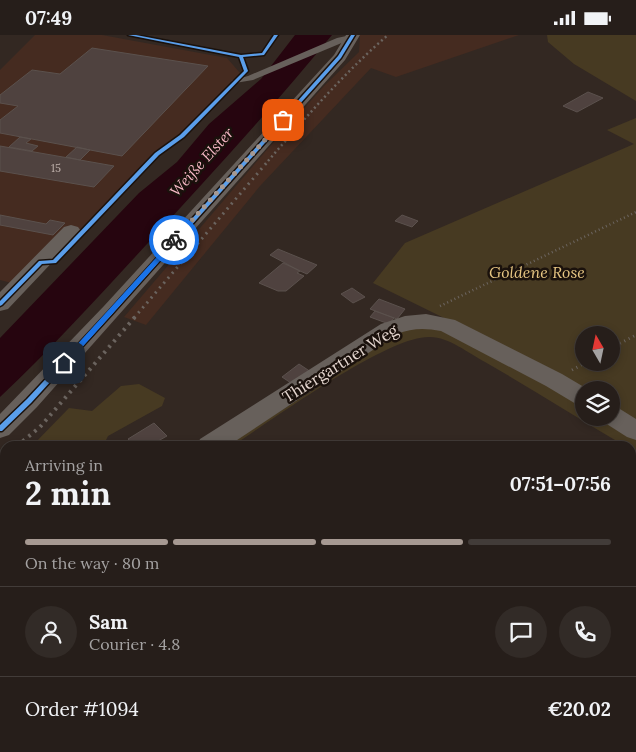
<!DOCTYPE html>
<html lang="en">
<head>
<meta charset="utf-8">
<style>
  :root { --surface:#261e1a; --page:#322b27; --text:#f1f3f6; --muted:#a4a2a2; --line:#423c39; --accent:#a69992 }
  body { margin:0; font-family:Lora,serif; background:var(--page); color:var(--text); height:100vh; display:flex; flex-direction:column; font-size:19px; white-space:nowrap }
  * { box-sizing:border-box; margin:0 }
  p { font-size:16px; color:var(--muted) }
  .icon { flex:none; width:28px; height:28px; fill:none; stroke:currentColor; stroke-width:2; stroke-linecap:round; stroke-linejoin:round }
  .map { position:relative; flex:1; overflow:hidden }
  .details { position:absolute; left:0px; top:406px; width:636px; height:311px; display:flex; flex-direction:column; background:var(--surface); border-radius:15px 15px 0 0; box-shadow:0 2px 8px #0003,0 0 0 1px var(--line) }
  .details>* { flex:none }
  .needle { width:32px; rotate:351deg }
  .fabs { position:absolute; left:575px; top:291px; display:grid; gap:10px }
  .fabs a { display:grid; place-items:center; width:45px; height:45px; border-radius:50%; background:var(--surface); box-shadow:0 2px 8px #0003,0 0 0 1px var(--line); font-size:25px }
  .pin { position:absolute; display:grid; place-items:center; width:42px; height:42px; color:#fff; margin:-21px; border-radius:10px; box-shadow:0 2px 8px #0006 }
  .courier { position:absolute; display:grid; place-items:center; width:50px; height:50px; margin:-25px; border:4px solid #1a73e8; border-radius:50%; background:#fff; color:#222; box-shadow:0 1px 6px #0007 }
  .summary em { font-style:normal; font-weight:700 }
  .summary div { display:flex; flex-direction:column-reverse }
  .summary { display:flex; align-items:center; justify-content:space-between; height:85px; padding:0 25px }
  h1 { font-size:32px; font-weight:700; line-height:38px }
  .bar { display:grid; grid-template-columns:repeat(4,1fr); gap:8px 5px; align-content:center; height:60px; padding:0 25px }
  .bar i { height:6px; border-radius:4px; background:var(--line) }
  .bar .on { background:var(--accent) }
  .bar p { grid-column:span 4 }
  .line { display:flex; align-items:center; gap:12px; padding:0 25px; border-top:1px solid var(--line) }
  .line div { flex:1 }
  .round { display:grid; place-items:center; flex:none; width:52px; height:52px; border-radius:26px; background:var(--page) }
  .status { display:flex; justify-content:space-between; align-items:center; height:35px; padding:0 25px; background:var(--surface); direction:ltr }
  .status svg { height:14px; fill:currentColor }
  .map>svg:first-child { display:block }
  .built { fill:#452b20 }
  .green { fill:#473a22; fill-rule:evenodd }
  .water { fill:#26050f }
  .building { fill:#4f423f; stroke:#5b514d }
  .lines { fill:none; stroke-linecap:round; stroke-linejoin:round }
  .path-far1 { stroke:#6c6560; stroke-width:2.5; stroke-dasharray:1 3; stroke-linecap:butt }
  .path { stroke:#6c6560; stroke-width:3; stroke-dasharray:1 4; stroke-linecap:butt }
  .service { fill:#67605b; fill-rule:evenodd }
  .minor { fill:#67605b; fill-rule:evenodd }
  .rail-far2 { stroke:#6b645f; stroke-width:2.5; stroke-dasharray:2 3; stroke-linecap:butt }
  .rail-far1 { stroke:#6b645f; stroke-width:3; stroke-dasharray:2 4.5; stroke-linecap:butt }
  .rail { stroke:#6b645f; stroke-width:4; stroke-dasharray:2.5 5; stroke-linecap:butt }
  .cycleway-casing { stroke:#1a110c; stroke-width:3 }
  .cycleway { fill:#5a9eea; fill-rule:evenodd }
  .route { fill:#1a73e8 }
  .done { stroke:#a69992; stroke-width:5; stroke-dasharray:0 9 }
  .labels { text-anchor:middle; stroke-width:5; stroke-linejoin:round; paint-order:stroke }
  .far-number-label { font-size:11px; fill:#bfb1ab }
  .far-water-label { font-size:15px; font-style:italic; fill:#f9bac7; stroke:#1a110c }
  .park-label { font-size:16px; font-style:italic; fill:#e7c683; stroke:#1a110c }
  .street-label { font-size:16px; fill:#e4d6cf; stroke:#1a110c }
</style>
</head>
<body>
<div class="status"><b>07:49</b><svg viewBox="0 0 49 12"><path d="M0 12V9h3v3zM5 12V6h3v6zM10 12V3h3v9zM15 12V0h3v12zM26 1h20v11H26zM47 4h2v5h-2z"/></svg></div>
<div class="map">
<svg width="636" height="717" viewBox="0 0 636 717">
  <rect width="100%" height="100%" fill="#332822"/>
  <path class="built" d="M 35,0 L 102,0 L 227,23 L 240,38 L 27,252 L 0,245 L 0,35 Z
    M 360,0 L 519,0 L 396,42 L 371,33 L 260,151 L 146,290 L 124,282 L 265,117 L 324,51 L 359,17 Z"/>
  <path class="green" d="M 547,0 L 636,0 L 636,66 L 574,29 L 548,7 Z
    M 636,83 L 636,389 L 611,373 L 611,355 L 584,355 L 568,344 L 373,248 L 405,208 L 634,109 L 607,95 ZM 584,300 L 611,300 L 611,328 L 584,328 Z
    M 436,292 L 584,369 L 584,382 L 606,383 L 636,401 L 636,418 L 631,415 L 631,411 L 625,411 C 578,383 532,354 485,327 C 468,318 449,302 430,302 C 388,300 271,386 232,411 L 225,411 L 334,342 L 328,338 L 400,294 Z
    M 139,349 L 165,363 L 162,371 L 108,401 L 103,411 L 32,411 L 69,373 L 92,376 L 121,351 Z
    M 5,436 L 5,712 L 170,712 L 174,717 L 0,717 L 0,440 Z
    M 636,470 L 636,580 L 631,582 L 631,473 Z
    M 636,597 L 636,717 L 509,717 L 513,712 L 631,712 L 631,600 Z
    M 209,712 L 480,713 L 476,717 L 199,717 Z"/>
  <path class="water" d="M 295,0 L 332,0 C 273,72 210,141 147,209 C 99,261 52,313 0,362 L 0,303 L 139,158 L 177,127 L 209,89 L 261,44 Z"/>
  <path class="building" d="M 92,13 L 208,31 L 122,121 L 0,98 L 0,85 L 18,71 L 0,68 L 0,60 L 32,35 L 60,39 Z
    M 588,57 L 603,63 L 577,77 L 563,71 Z
    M 20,102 L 31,104 L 26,108 L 38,111 L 32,116 L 9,112 Z
    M 0,111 L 80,125 L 114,131 L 94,152 L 0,136 Z
    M 77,112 L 90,115 L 80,125 L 66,122 Z
    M 0,180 L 46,189 L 50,185 L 65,188 L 53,200 L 0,190 Z
    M 402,180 L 418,186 L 412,192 L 395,186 Z
    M 278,214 L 317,230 L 307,239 L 300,236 L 270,220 Z
    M 283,228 L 300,236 L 297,238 L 304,241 L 286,256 L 278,256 L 259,248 Z
    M 352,253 L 365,262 L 353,268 L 341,259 Z
    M 379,264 L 405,274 L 397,284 L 370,274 Z
    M 375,276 L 394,283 L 389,289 L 370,282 Z
    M 299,329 L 311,337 L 294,350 L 282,342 Z
    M 154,388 L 167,401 L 149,411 L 143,411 L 139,407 L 134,410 L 128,404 Z"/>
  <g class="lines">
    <path class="path-far1" d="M 440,271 L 636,177"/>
    <path class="path" d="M 611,313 L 636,300
      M 572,335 L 585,328"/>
    <path class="service" d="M 351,0 L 356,2 L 253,45 L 235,48 L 231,46 L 248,41 L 337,3 Z"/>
    <path class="minor" d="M 346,0 L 360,0 L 345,25 L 37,372 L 9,400 L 0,403 L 0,379 L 104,271 L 334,20 Z
      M 71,190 L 78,192 L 81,196 L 78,200 L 8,274 L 0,276 L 0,257 L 64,192 Z
      M 426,279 L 455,285 L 562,339 L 589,355 L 584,355 L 584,371 L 576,369 L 546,351 L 441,296 C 425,293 412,293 397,299 L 228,411 L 197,411 L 200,404 L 381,289 L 405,281 Z
      M 611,371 L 620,374 L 636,384 L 636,405 L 627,402 L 602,386 L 600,382 L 611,382 Z
      M 636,577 L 636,605 L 631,606 L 631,578 Z
      M 465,712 L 499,712 L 498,717 L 463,717 Z"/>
    <path class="rail-far2" d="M 268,126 C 306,82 344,38 388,0"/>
    <path class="rail-far1" d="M 134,283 L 269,125"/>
    <path class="rail" d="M 17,411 L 40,392 L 135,282
      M 0,426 L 5,422"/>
    <defs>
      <path id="cycleway" d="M 128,0 L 136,0 L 241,20 L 262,18 L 274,0 L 278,0 L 264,20 L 243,22 L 248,36 L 247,37 L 184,102 L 159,120 L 56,228 L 42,229 L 2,270 L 0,271 L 0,266 L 39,226 L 53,225 L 155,118 L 180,100 L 244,36 L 239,22 Z
        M 351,0 L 355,0 L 341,23 L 114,277 L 31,368 L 2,396 L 0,396 L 0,390 L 27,364 L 110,275 L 338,21 Z"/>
    </defs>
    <use href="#cycleway" class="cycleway-casing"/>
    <use href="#cycleway" class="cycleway"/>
  </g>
  <path class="route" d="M 174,203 L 178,205 L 177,207 L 67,329 L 62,329 L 62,326 Z"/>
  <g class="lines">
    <path class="done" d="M 174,205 L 283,85"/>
  </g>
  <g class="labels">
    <g class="far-number-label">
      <text x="56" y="137">15</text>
    </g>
    <g class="far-water-label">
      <text transform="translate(202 127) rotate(-48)" y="5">Weiße Elster</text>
    </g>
    <g class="park-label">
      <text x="537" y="243">Goldene Rose</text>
    </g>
    <g class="street-label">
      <text transform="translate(340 328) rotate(-32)" y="6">Thiergartner Weg</text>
    </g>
  </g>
</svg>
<div class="fabs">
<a><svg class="needle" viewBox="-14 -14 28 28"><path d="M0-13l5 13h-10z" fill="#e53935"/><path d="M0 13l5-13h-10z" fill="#a4a2a2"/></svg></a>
<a><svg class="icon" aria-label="layers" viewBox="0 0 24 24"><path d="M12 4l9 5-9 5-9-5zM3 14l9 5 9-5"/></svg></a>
</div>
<div class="pin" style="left:283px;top:85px;background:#ea580c"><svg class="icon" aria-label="bag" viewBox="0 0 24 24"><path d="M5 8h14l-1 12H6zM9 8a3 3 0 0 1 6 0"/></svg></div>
<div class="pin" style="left:64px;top:328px;background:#1f2937"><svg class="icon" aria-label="home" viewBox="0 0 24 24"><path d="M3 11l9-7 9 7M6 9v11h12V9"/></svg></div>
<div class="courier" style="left:174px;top:205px"><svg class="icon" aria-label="bike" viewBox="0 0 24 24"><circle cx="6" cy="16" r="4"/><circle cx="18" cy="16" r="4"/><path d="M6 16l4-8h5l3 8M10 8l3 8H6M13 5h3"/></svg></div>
<section class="details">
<div class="summary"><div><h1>2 min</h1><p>Arriving in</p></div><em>07:51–07:56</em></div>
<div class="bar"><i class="on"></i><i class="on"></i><i class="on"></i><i></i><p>On the way · 80 m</p></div>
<div class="line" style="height:90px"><a class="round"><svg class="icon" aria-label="person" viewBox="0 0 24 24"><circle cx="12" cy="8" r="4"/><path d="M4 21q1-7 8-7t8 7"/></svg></a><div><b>Sam</b><p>Courier · 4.8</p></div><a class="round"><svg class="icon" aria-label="chat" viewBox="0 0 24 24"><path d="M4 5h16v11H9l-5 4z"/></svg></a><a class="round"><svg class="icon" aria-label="phone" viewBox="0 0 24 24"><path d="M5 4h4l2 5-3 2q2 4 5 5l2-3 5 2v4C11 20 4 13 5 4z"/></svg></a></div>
<div class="line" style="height:65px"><div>Order #1094</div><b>€20.02</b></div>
</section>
</div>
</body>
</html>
